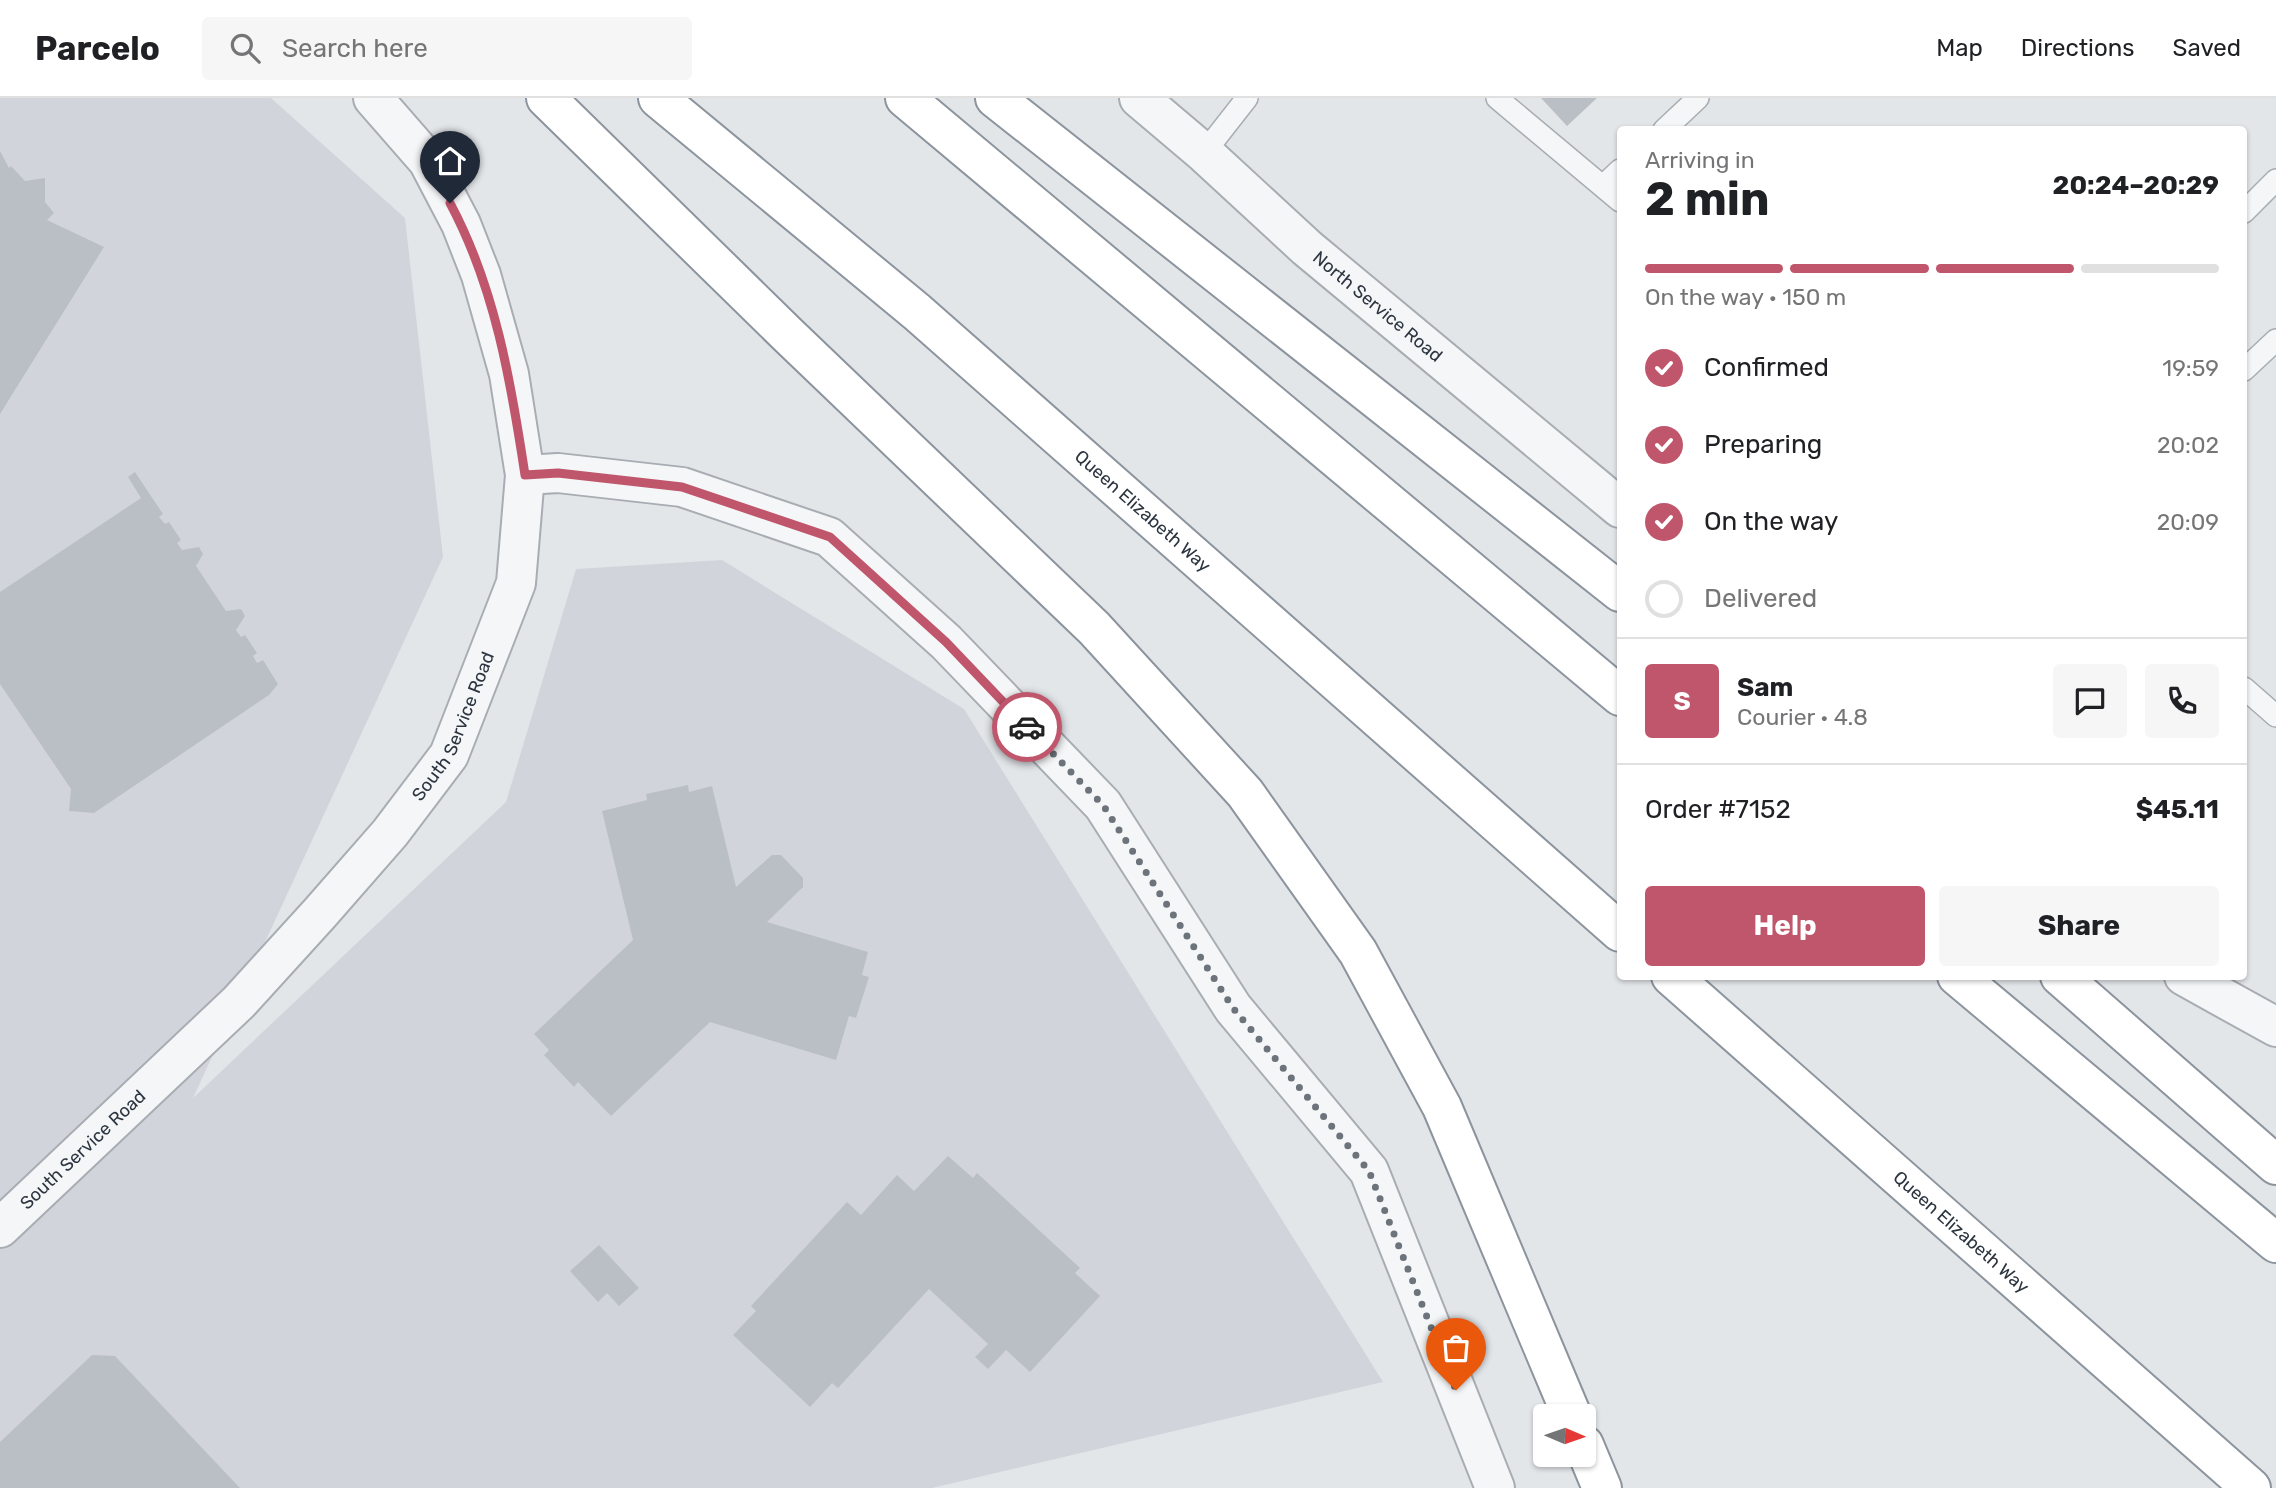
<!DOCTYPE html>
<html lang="en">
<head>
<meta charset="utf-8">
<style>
  :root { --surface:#fff; --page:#f6f6f6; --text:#202124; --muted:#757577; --line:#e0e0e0; --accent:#c0566c }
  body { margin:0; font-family:Rubik,sans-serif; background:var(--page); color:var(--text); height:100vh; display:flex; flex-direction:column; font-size:26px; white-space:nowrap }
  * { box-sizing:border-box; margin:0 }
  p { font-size:23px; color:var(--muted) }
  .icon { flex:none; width:38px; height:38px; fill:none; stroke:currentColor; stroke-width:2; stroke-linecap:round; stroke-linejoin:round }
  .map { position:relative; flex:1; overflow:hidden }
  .panel { position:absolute; left:1617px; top:28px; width:630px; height:854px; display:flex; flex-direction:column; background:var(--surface); border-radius:7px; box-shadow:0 2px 5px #0004 }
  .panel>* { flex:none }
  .needle { width:46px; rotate:92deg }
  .tools { position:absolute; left:1533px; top:1306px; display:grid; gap:14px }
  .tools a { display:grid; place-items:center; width:63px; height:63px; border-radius:7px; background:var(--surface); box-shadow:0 2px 5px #0004; font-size:35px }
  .pin { position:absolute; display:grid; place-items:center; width:60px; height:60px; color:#fff; margin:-72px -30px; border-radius:50% 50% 50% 0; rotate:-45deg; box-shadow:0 0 7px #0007 }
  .pin .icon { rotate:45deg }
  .courier { position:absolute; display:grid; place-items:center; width:70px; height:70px; margin:-35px; border:5px solid #c0566c; border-radius:50%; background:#fff; color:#222; box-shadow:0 2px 9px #0007 }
  .head em { font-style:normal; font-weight:700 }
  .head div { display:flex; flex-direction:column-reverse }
  .head { display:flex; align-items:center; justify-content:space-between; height:119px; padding:0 28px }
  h1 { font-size:46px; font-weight:700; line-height:52px }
  .bar { display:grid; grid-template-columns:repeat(4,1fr); gap:10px 7px; align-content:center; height:84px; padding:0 28px }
  .bar i { height:9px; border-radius:5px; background:var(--line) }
  .bar .current { background:var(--accent) }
  .bar p { grid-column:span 4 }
  .line { display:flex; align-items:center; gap:18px; padding:0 28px; border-top:2px solid var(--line) }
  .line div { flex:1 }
  .round { display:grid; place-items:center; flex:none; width:74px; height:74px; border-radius:7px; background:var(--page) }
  ol { padding:0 28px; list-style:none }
  li { display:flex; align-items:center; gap:21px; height:77px }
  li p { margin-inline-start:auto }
  li .icon { padding:7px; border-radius:50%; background:var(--accent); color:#fff; stroke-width:4 }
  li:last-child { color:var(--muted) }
  li i { width:38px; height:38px; border:4px solid var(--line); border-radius:50% }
  .button { display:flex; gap:14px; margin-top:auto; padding:14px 28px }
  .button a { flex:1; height:80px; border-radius:7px; background:var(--accent); color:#fff; font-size:28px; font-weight:700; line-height:80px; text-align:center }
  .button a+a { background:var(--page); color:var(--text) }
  header { display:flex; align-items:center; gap:42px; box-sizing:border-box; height:98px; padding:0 35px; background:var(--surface); border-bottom:2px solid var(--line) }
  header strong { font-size:33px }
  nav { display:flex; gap:38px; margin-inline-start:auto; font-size:24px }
  .search { width:490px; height:63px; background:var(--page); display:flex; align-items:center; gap:18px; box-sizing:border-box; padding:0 24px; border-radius:7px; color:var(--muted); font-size:26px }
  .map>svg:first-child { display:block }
  .built { fill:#d1d5db }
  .building { fill:#babfc6 }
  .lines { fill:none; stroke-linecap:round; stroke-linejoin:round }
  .service-casing { stroke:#a8adb3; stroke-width:24 }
  .minor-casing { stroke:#a8adb3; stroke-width:42 }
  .tertiary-casing { stroke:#a8adb3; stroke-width:42 }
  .motorway-casing { stroke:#8c949e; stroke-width:42 }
  .service { stroke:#f5f6f8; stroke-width:21 }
  .minor { stroke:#f5f6f8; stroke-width:38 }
  .tertiary { stroke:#f5f6f8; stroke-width:38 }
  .motorway { stroke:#fff; stroke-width:38 }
  .done { stroke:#6c737b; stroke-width:7; stroke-dasharray:0 12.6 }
  .route { stroke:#c0566c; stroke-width:9 }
  .labels { text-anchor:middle; stroke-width:7; stroke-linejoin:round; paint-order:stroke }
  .street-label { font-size:18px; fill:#2c3540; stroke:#f2f4f7 }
</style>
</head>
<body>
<header>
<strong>Parcelo</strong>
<div class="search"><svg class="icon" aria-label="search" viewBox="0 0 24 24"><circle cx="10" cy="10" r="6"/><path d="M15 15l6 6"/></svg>Search here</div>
<nav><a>Map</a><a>Directions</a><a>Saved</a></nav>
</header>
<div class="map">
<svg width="2276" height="1390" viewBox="0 0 2276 1390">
  <rect width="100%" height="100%" fill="#e3e6e9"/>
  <path class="built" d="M 0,0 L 271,0 L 405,120 L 443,459 L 193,1000 L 506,704 L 576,471 L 722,462 L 964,611 L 1383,1284 L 932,1390 L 0,1390 Z"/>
  <path class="building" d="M 1541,0 L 1597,0 L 1567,28 Z
    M 0,53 L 9,70 L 11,68 L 25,83 L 45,80 L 45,104 L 54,115 L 47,122 L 104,149 L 0,316 Z
    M 135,374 L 163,416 L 159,419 L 165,426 L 169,424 L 181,442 L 177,445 L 182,452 L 199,449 L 203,456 L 196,468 L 226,513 L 241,511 L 245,518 L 236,532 L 241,539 L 245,537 L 257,555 L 253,558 L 257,565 L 263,562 L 278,586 L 269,597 L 94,715 L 69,713 L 71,691 L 0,586 L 0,494 L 141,400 L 128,379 Z
    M 688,687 L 689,694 L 712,688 L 736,789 L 772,757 L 781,757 L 803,780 L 803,789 L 767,824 L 868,854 L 862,877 L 869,879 L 856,920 L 849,918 L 836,962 L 710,924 L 611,1018 L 578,984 L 574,989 L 544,957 L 549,952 L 534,936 L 633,842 L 602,713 L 647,702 L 646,696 Z
    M 948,1058 L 973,1080 L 977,1075 L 1080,1170 L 1075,1175 L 1100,1198 L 1030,1274 L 1006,1252 L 988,1271 L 975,1259 L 988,1246 L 929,1191 L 838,1290 L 832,1285 L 810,1309 L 733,1237 L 756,1213 L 751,1208 L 847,1104 L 861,1117 L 897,1077 L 914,1093 Z
    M 599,1147 L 639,1190 L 619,1208 L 607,1195 L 598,1204 L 570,1173 Z
    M 92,1257 L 115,1258 L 240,1390 L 0,1390 L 0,1344 Z"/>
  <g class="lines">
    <defs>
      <path id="service" d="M 1497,0 L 1620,103
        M 1664,32 L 1698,0
        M 1204,55 L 1247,0
        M 1603,88 L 1620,72
        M 2244,114 L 2276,82
        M 2244,272 L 2276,242
        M 2244,590 L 2276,618"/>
      <path id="minor" d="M 525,377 L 558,375 L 682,389 L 829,439 L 946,544 L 1103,707 L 1233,910 L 1369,1073 L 1495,1390"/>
      <g id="tertiary">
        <path id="s1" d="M 1139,0 L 1204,55 L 1307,150 L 1620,410"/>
        <path d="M 2184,878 L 2276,929"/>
        <path id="s2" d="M 0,1130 L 239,904 L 320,815 L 390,735 L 449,657 L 516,485 L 525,377 L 509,276 L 481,177 L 461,126 L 428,63 L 373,0"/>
      </g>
      <g id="motorway">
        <path d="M 546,0 L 787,236 L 1094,530 L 1245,695 L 1358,854 L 1442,1009 L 1572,1318"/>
        <path id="s3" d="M 658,0 L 917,214 L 1620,834"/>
        <path d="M 905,0 L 1620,598"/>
        <path d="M 995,0 L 1620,494"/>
        <path id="s4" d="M 1671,878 L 2251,1390"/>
        <path d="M 1957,878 L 2276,1145"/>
        <path d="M 2060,878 L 2276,1067"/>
        <path d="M 1584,1347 L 1602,1390"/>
      </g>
    </defs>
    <use href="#service" class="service-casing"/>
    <use href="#minor" class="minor-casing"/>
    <use href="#tertiary" class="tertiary-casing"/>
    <use href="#motorway" class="motorway-casing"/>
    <use href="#service" class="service"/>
    <use href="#minor" class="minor"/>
    <use href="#tertiary" class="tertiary"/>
    <use href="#motorway" class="motorway"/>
  </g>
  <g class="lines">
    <path class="done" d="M 1027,629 L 1103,707 L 1233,910 L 1369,1073 L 1456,1292"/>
    <path class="route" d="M 450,105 C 495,189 511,284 525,377 L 558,375 L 682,389 L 830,439 L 946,544 L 1027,629"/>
  </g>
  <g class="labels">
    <g class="street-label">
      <text dy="6" stroke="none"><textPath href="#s1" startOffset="317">North Service Road</textPath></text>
      <text dy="6" stroke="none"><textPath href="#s3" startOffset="637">Queen Elizabeth Way</textPath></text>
      <text dy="6" stroke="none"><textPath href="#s2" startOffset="681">South Service Road</textPath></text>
      <text dy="6" stroke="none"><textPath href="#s2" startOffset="114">South Service Road</textPath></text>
      <text dy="6" stroke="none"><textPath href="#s4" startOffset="387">Queen Elizabeth Way</textPath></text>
    </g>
  </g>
</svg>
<div class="tools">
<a><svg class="needle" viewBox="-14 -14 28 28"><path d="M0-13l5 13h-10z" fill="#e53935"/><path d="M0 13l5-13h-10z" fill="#757577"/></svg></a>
</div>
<div class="pin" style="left:1456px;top:1292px;background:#ea580c"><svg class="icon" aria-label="bag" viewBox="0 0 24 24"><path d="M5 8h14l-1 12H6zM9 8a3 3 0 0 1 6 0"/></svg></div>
<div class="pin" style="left:450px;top:105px;background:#1f2937"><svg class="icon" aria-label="home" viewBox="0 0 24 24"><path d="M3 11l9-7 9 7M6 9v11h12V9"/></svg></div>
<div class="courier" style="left:1027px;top:629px"><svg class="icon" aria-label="car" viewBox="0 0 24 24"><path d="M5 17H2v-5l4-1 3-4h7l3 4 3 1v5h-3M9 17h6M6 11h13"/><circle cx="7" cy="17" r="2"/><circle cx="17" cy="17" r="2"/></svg></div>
<section class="panel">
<div class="head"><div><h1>2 min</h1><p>Arriving in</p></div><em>20:24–20:29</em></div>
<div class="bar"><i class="current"></i><i class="current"></i><i class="current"></i><i></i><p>On the way · 150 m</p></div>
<ol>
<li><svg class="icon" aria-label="check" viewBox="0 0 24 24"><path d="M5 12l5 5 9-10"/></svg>Confirmed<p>19:59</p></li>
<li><svg class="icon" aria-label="check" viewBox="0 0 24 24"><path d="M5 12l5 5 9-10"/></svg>Preparing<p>20:02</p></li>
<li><svg class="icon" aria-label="check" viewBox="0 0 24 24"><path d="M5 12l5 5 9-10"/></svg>On the way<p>20:09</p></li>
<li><i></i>Delivered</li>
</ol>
<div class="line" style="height:126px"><b class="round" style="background:var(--accent);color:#fff">S</b><div><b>Sam</b><p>Courier · 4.8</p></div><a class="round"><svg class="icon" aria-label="chat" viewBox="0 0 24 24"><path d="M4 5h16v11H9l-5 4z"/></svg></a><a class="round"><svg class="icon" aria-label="phone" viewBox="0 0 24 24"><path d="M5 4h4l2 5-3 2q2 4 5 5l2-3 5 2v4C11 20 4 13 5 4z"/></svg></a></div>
<div class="line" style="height:91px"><div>Order #7152</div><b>$45.11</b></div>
<div class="button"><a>Help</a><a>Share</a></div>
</section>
</div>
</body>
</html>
